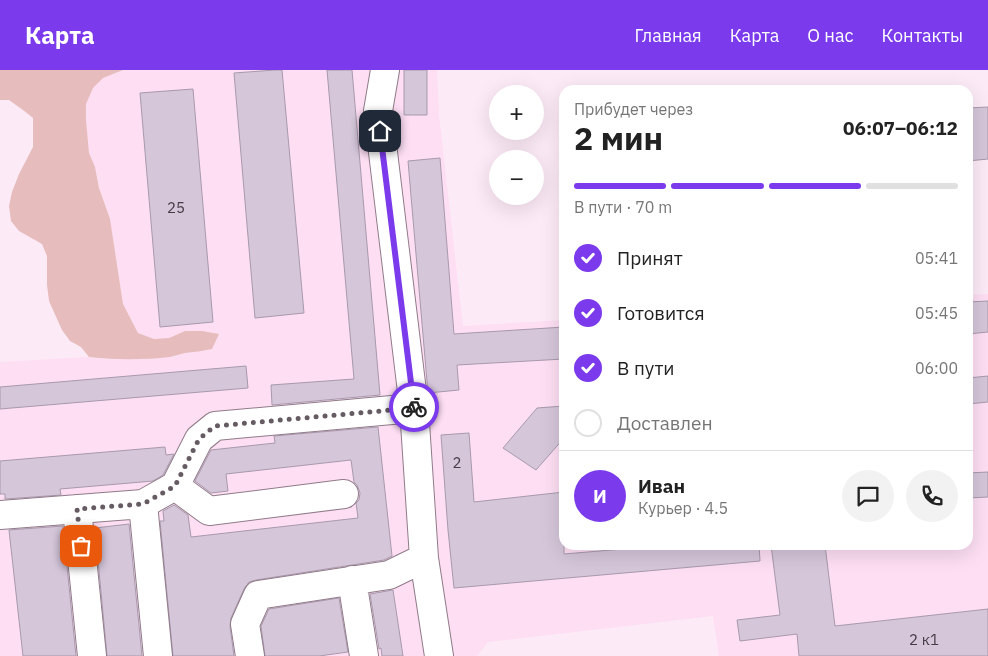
<!DOCTYPE html>
<html lang="ru">
<head>
<meta charset="utf-8">
<style>
  :root { --surface:#fff; --page:#f2f2f2; --text:#222; --muted:#767676; --line:#e0e0e0; --accent:#7c3aed }
  body { margin:0; font-family:"IBM Plex Sans",sans-serif; background:var(--page); color:var(--text); height:100vh; display:flex; flex-direction:column; font-size:19px; white-space:nowrap }
  * { box-sizing:border-box; margin:0 }
  p { font-size:16px; color:var(--muted) }
  .icon { flex:none; width:28px; height:28px; fill:none; stroke:currentColor; stroke-width:2; stroke-linecap:round; stroke-linejoin:round }
  .map { position:relative; flex:1; overflow:hidden }
  .drawer { position:absolute; left:559px; top:15px; width:414px; height:465px; display:flex; flex-direction:column; background:var(--surface); border-radius:15px; box-shadow:0 5px 20px #0002 }
  .drawer>* { flex:none }
  .controls { position:absolute; left:489px; top:15px; display:grid; gap:10px }
  .controls a { display:grid; place-items:center; width:55px; height:55px; border-radius:50%; background:var(--surface); box-shadow:0 5px 20px #0002; font-size:25px }
  .pin { position:absolute; display:grid; place-items:center; width:42px; height:42px; color:#fff; margin:-21px; border-radius:10px; box-shadow:0 2px 8px #0006 }
  .courier { position:absolute; display:grid; place-items:center; width:50px; height:50px; margin:-25px; border:4px solid #7c3aed; border-radius:50%; background:#fff; color:#222; box-shadow:0 1px 6px #0007 }
  .headline em { font-style:normal; font-weight:700 }
  .headline div { display:flex; flex-direction:column-reverse }
  .headline { display:flex; align-items:center; justify-content:space-between; height:85px; padding:0 15px }
  h1 { font-size:32px; font-weight:700; line-height:38px }
  .bar { display:grid; grid-template-columns:repeat(4,1fr); gap:8px 5px; align-content:center; height:60px; padding:0 15px }
  .bar i { height:6px; border-radius:4px; background:var(--line) }
  .bar .on { background:var(--accent) }
  .bar p { grid-column:span 4 }
  .line { display:flex; align-items:center; gap:12px; padding:0 15px; border-top:1px solid var(--line) }
  .line div { flex:1 }
  .round { display:grid; place-items:center; flex:none; width:52px; height:52px; border-radius:26px; background:var(--page) }
  ol { padding:0 15px; list-style:none }
  li { display:flex; align-items:center; gap:15px; height:55px }
  li p { margin-inline-start:auto }
  li .icon { padding:5px; border-radius:50%; background:var(--accent); color:#fff; stroke-width:4 }
  li:last-child { color:var(--muted) }
  li i { width:28px; height:28px; border:2px solid var(--line); border-radius:50% }
  header { display:flex; align-items:center; gap:30px; box-sizing:border-box; height:70px; padding:0 25px; background:var(--accent); color:#fff }
  header strong { font-size:24px }
  nav { display:flex; gap:28px; margin-inline-start:auto; font-size:18px }
  .map>svg:first-child { display:block }
  .built { fill:#fddef3 }
  .green { fill:#e6bdbc }
  .building { fill:#d5c6da; stroke:#a899ad }
  .lines { fill:none; stroke-linecap:round; stroke-linejoin:round }
  .minor-casing { stroke:#907b89; stroke-width:30 }
  .minor { stroke:#fff; stroke-width:28 }
  .done { stroke:#665b63; stroke-width:5; stroke-dasharray:0 9 }
  .route { stroke:#7c3aed; stroke-width:6 }
  .labels { text-anchor:middle; stroke-width:4; stroke-linejoin:round; paint-order:stroke }
  .number-label { font-size:15px; fill:#453c45 }
</style>
</head>
<body>
<header>
<strong>Карта</strong>
<nav><a>Главная</a><a>Карта</a><a>О нас</a><a>Контакты</a></nav>
</header>
<div class="map">
<svg width="988" height="586" viewBox="0 0 988 586">
  <rect width="100%" height="100%" fill="#fdeaf7"/>
  <path class="built" d="M 123,0 L 437,0 L 439,45 L 463,256 L 564,250 L 564,475 L 968,475 L 968,225 L 988,224 L 988,586 L 719,586 L 713,546 L 488,572 L 477,586 L 0,586 L 0,292 L 89,287 L 103,289 L 144,289 L 172,287 L 185,283 L 198,282 L 185,261 L 169,268 L 154,269 L 138,263 L 123,234 L 110,150 L 99,118 L 95,97 L 89,83 L 86,50 L 86,34 L 93,18 L 103,8 Z"/>
  <path class="green" d="M 0,0 L 123,0 L 103,8 L 93,18 L 86,34 L 86,50 L 89,83 L 95,97 L 99,118 L 110,149 L 123,234 L 138,263 L 154,269 L 169,268 L 185,261 L 202,261 L 219,264 L 212,279 C 203,281 194,282 185,283 C 180,284 175,286 170,287 C 144,290 115,290 89,287 L 81,277 L 70,271 L 62,260 L 49,231 L 47,215 L 47,186 L 42,174 L 19,161 L 11,151 L 9,136 L 12,122 L 19,104 L 33,77 L 33,48 L 23,40 L 9,30 L 0,30 Z"/>
  <path class="building" d="M 275,0 L 282,0 L 304,243 L 255,248 L 234,3 Z
    M 327,0 L 352,0 L 380,325 L 272,335 L 271,315 L 354,309 Z
    M 404,0 L 427,0 L 427,45 L 404,45 Z
    M 193,19 L 213,252 L 160,257 L 140,23 Z
    M 988,37 L 988,89 L 968,91 L 968,38 Z
    M 440,88 L 454,264 L 564,257 L 564,289 L 457,295 L 459,320 L 428,323 L 408,91 Z
    M 988,231 L 988,262 L 968,264 L 968,232 Z
    M 246,296 L 248,318 L 0,339 L 0,317 Z
    M 988,306 L 988,332 L 968,334 L 968,308 Z
    M 564,336 L 564,368 L 536,400 L 503,378 L 537,338 Z
    M 378,357 L 392,486 L 384,490 L 256,510 L 249,512 L 244,519 L 231,548 L 230,556 L 234,586 L 173,586 L 160,451 L 164,451 L 163,441 L 174,435 L 188,445 L 191,467 L 358,448 L 356,433 L 359,430 L 360,423 L 357,415 L 354,412 L 351,390 L 226,404 L 228,421 L 211,423 L 195,411 L 211,380 L 275,373 L 274,366 Z
    M 469,363 L 474,432 L 564,422 L 564,484 L 670,475 L 759,475 L 760,491 L 454,518 L 448,460 L 441,365 Z
    M 165,377 L 166,385 L 174,384 L 163,405 L 153,411 L 60,419 L 61,425 L 5,429 L 5,424 L 0,424 L 0,391 Z
    M 988,402 L 988,427 L 968,428 L 968,403 Z
    M 129,454 L 142,586 L 107,586 L 95,458 Z
    M 63,456 L 76,586 L 23,586 L 9,460 Z
    M 771,475 L 825,475 L 835,556 L 988,539 L 988,586 L 799,586 L 797,564 L 740,571 L 737,550 L 780,545 Z
    M 393,520 L 403,586 L 382,586 L 381,578 L 379,579 L 370,524 Z
    M 339,528 L 348,582 L 319,586 L 265,586 L 261,556 L 269,539 Z"/>
  <g class="lines">
    <defs>
      <path id="minor" d="M 385,0 L 378,41 L 414,338 L 424,488 L 439,586
        M 175,416 L 209,441 L 344,424
        M 143,434 L 158,586
        M 77,439 L 92,586
        M 0,445 L 143,434 L 175,416 L 199,369 L 215,356 L 414,338
        M 352,510 L 364,586
        M 250,586 L 245,554 L 258,525 L 389,505 L 424,488"/>
    </defs>
    <use href="#minor" class="minor-casing"/>
    <use href="#minor" class="minor"/>
  </g>
  <g class="lines">
    <path class="done" d="M 81,476 L 77,439 L 143,434 L 175,416 L 199,369 L 215,356 L 414,338 L 414,337"/>
    <path class="route" d="M 380,61 L 414,337"/>
  </g>
  <g class="labels">
    <g class="number-label">
      <text x="176" y="143">25</text>
      <text x="457" y="398">2</text>
      <text x="924" y="575">2 к1</text>
    </g>
  </g>
</svg>
<div class="controls">
<a>+</a>
<a>−</a>
</div>
<div class="pin" style="left:81px;top:476px;background:#ea580c"><svg class="icon" aria-label="bag" viewBox="0 0 24 24"><path d="M5 8h14l-1 12H6zM9 8a3 3 0 0 1 6 0"/></svg></div>
<div class="pin" style="left:380px;top:61px;background:#1f2937"><svg class="icon" aria-label="home" viewBox="0 0 24 24"><path d="M3 11l9-7 9 7M6 9v11h12V9"/></svg></div>
<div class="courier" style="left:414px;top:337px"><svg class="icon" aria-label="bike" viewBox="0 0 24 24"><circle cx="6" cy="16" r="4"/><circle cx="18" cy="16" r="4"/><path d="M6 16l4-8h5l3 8M10 8l3 8H6M13 5h3"/></svg></div>
<section class="drawer">
<div class="headline"><div><h1>2 мин</h1><p>Прибудет через</p></div><em>06:07–06:12</em></div>
<div class="bar"><i class="on"></i><i class="on"></i><i class="on"></i><i></i><p>В пути · 70 m</p></div>
<ol>
<li><svg class="icon" aria-label="check" viewBox="0 0 24 24"><path d="M5 12l5 5 9-10"/></svg>Принят<p>05:41</p></li>
<li><svg class="icon" aria-label="check" viewBox="0 0 24 24"><path d="M5 12l5 5 9-10"/></svg>Готовится<p>05:45</p></li>
<li><svg class="icon" aria-label="check" viewBox="0 0 24 24"><path d="M5 12l5 5 9-10"/></svg>В пути<p>06:00</p></li>
<li><i></i>Доставлен</li>
</ol>
<div class="line" style="height:90px"><b class="round" style="background:var(--accent);color:#fff">И</b><div><b>Иван</b><p>Курьер · 4.5</p></div><a class="round"><svg class="icon" aria-label="chat" viewBox="0 0 24 24"><path d="M4 5h16v11H9l-5 4z"/></svg></a><a class="round"><svg class="icon" aria-label="phone" viewBox="0 0 24 24"><path d="M5 4h4l2 5-3 2q2 4 5 5l2-3 5 2v4C11 20 4 13 5 4z"/></svg></a></div>
</section>
</div>
</body>
</html>
